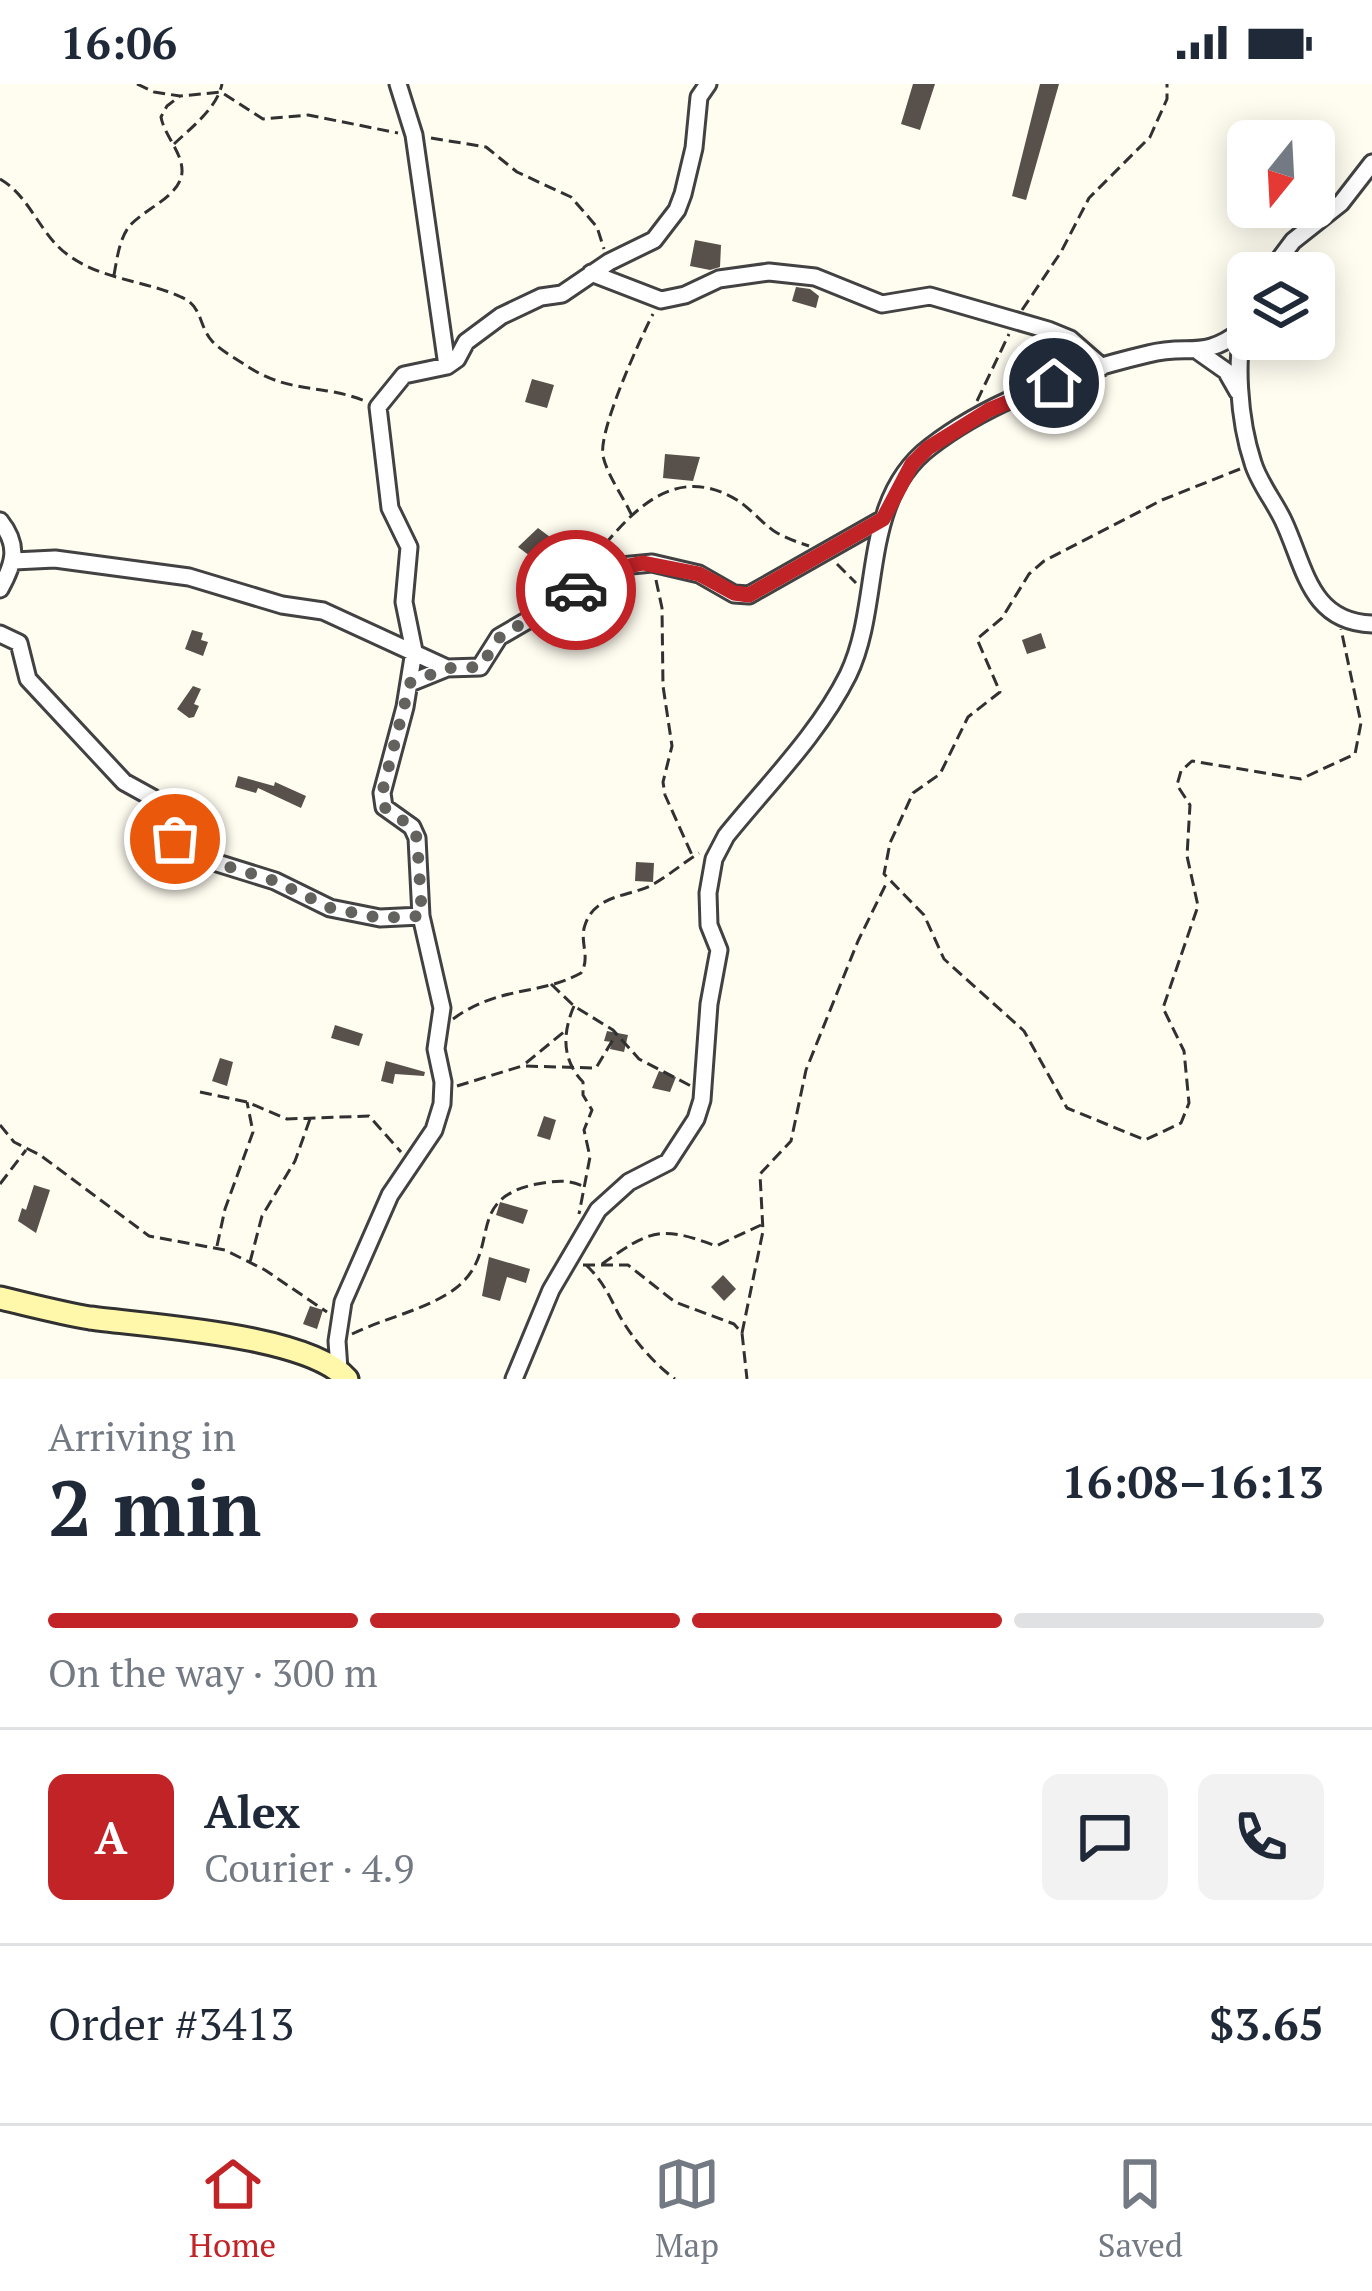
<!DOCTYPE html>
<html lang="en">
<head>
<meta charset="utf-8">
<style>
  :root { --surface:#fff; --page:#f2f2f3; --text:#1f2937; --muted:#747a83; --line:#e0e1e3; --accent:#c22327 }
  body { margin:0; font-family:"PT Serif",serif; background:var(--page); color:var(--text); height:100vh; display:flex; flex-direction:column; font-size:45px; white-space:nowrap }
  * { box-sizing:border-box; margin:0 }
  p { font-size:39px; color:var(--muted) }
  .icon { flex:none; width:66px; height:66px; fill:none; stroke:currentColor; stroke-width:2; stroke-linecap:round; stroke-linejoin:round }
  .map { position:relative; height:1295px; overflow:hidden }
  .panel { display:flex; flex-direction:column; background:var(--surface); flex:1 }
  .panel>* { flex:none }
  .needle { width:78px; rotate:198deg }
  .tools { position:absolute; left:1227px; top:36px; display:grid; gap:24px }
  .tools a { display:grid; place-items:center; width:108px; height:108px; border-radius:18px; background:var(--surface); box-shadow:0 6px 30px #0003; font-size:60px }
  .pin { position:absolute; display:grid; place-items:center; width:102px; height:102px; color:#fff; margin:-51px; border:6px solid #fff; border-radius:50%; box-shadow:0 3px 12px #0007 }
  .courier { position:absolute; display:grid; place-items:center; width:120px; height:120px; margin:-60px; border:9px solid #c22327; border-radius:50%; background:#fff; color:#222; box-shadow:0 3px 15px #0007 }
  .head em { font-style:normal; font-weight:800 }
  .head div { display:flex; flex-direction:column-reverse }
  .head { display:flex; align-items:center; justify-content:space-between; height:204px; padding:0 48px }
  h1 { font-size:78px; font-weight:800; line-height:90px }
  .bar { display:grid; grid-template-columns:repeat(4,1fr); gap:18px 12px; align-content:center; height:144px; padding:0 48px }
  .bar i { height:15px; border-radius:9px; background:var(--line) }
  .bar .current { background:var(--accent) }
  .bar p { grid-column:span 4 }
  .line { display:flex; align-items:center; gap:30px; padding:0 48px; border-top:3px solid var(--line) }
  .line div { flex:1 }
  .round { display:grid; place-items:center; flex:none; width:126px; height:126px; border-radius:18px; background:var(--page) }
  .status { display:flex; justify-content:space-between; align-items:center; height:84px; padding:0 60px; background:var(--surface); direction:ltr }
  .status svg { height:33px; fill:currentColor }
  .tab-bar { display:flex; justify-content:space-around; align-items:center; height:168px; border-top:3px solid var(--line); background:var(--surface); font-size:33px; color:var(--muted) }
  .tab-bar a { display:grid; justify-items:center; gap:6px }
  .tab-bar .current { color:var(--accent) }
  .map>svg:first-child { display:block }
  .building { fill:#58504b }
  .lines { fill:none; stroke-linecap:round; stroke-linejoin:round }
  .street-casing { stroke:#424242; stroke-width:21 }
  .secondary-casing { stroke:#313131; stroke-width:27 }
  .path { stroke:#313131; stroke-width:3; stroke-dasharray:12 6; stroke-linecap:butt }
  .street { stroke:#fff; stroke-width:15 }
  .secondary { stroke:#fff8ab; stroke-width:21 }
  .done { stroke:#63625e; stroke-width:12; stroke-dasharray:0 21.6 }
  .route { stroke:#c22327; stroke-width:15 }
</style>
</head>
<body>
<div class="status"><b>16:06</b><svg viewBox="0 0 49 12"><path d="M0 12V9h3v3zM5 12V6h3v6zM10 12V3h3v9zM15 12V0h3v12zM26 1h20v11H26zM47 4h2v5h-2z"/></svg></div>
<div class="map">
<svg width="1372" height="1295" viewBox="0 0 1372 1295">
  <rect width="100%" height="100%" fill="#fffcf0"/>
  <path class="building" d="M 913,0 L 935,0 L 920,46 L 901,40 Z
    M 1040,0 L 1059,0 L 1026,116 L 1012,112 Z
    M 695,156 L 721,161 L 720,183 L 710,186 L 690,182 Z
    M 796,203 L 810,205 L 819,212 L 816,224 L 792,217 Z
    M 532,295 L 554,301 L 547,324 L 525,318 Z
    M 665,370 L 700,373 L 693,397 L 663,394 Z
    M 538,444 L 550,453 L 537,470 L 534,467 L 530,472 L 518,463 Z
    M 607,510 L 627,517 L 621,535 L 601,529 Z
    M 192,546 L 203,549 L 201,556 L 208,558 L 203,572 L 185,565 Z
    M 1041,549 L 1046,564 L 1027,570 L 1022,556 Z
    M 193,602 L 201,605 L 194,620 L 199,622 L 194,633 L 189,634 L 177,625 Z
    M 238,692 L 274,702 L 275,698 L 306,712 L 301,724 L 258,704 L 256,709 L 235,703 Z
    M 636,778 L 654,779 L 653,798 L 635,797 Z
    M 335,941 L 363,950 L 359,962 L 331,954 Z
    M 607,947 L 628,951 L 624,968 L 610,965 L 612,958 L 604,957 Z
    M 220,974 L 233,978 L 227,1002 L 212,997 Z
    M 386,977 L 425,988 L 424,992 L 395,990 L 393,1000 L 381,997 Z
    M 659,987 L 676,993 L 670,1008 L 652,1004 Z
    M 544,1032 L 556,1036 L 550,1056 L 537,1052 Z
    M 34,1101 L 50,1106 L 36,1149 L 18,1137 L 22,1124 L 26,1126 Z
    M 500,1118 L 528,1126 L 523,1140 L 496,1131 Z
    M 489,1173 L 530,1185 L 526,1199 L 507,1193 L 500,1217 L 482,1212 Z
    M 723,1191 L 736,1205 L 724,1217 L 711,1203 Z
    M 310,1222 L 323,1226 L 317,1245 L 303,1240 Z"/>
  <g class="lines">
    <defs>
      <path id="street" d="M 398,0 L 414,51 L 447,282
        M 591,189 L 661,216 L 685,211 L 719,195 L 769,188 L 815,193 L 882,220 L 930,212 L 1048,246 L 1070,255 L 1102,283
        M 1269,189 L 1293,157 L 1341,119 L 1372,79
        M 1248,232 C 1232,269 1240,340 1253,379 C 1259,399 1274,417 1283,436 C 1305,482 1309,538 1372,540
        M 1199,268 L 1226,287 L 1238,308
        M 0,437 C 20,462 14,480 0,505
        M 14,477 L 55,475 L 189,493 L 282,521 L 323,527 L 447,584
        M 0,550 L 19,559 L 28,595 L 124,698 L 153,714 L 185,769 L 275,797 L 330,824 L 380,834 L 421,832
        M 410,599 L 447,584 L 480,583 L 499,553 L 621,482 L 652,479 L 699,490 L 734,510 L 749,511 L 883,435
        M 339,1285 L 337,1257 L 343,1218 L 390,1111 L 434,1046 L 442,1020 L 443,998 L 436,965 L 442,924 L 421,832 L 417,754 L 412,743 L 384,723 L 382,709 L 405,623 L 414,567 L 404,518 L 409,463 L 390,424 L 378,323 L 404,291 L 447,282 L 457,275 L 466,258 L 501,232 L 541,213 L 562,210 L 609,178 L 654,156 L 677,126 L 683,110 L 694,64 L 699,13 L 708,0
        M 514,1295 L 551,1206 L 598,1126 L 629,1098 L 668,1078 L 696,1035 L 702,1016 L 709,920 L 719,866 L 709,841 L 708,809 L 714,775 L 726,752 C 767,701 818,651 848,591 C 883,519 859,417 930,363 C 992,315 1072,288 1148,270 C 1190,259 1202,277 1242,246"/>
      <path id="secondary" d="M 0,1214 C 30,1221 60,1229 90,1234 C 150,1242 309,1251 347,1295"/>
    </defs>
    <use href="#street" class="street-casing"/>
    <use href="#secondary" class="secondary-casing"/>
    <path class="path" d="M 137,0 L 154,8 L 180,12 L 221,8 L 263,35 L 308,31 L 398,49
      M 431,54 L 486,63 L 517,88 L 571,113 L 597,143 L 604,165
      M 174,60 C 192,43 217,24 222,0
      M 0,95 C 30,112 40,151 68,171 C 102,196 144,196 181,213 C 203,222 198,241 212,257 C 221,267 238,276 250,284 C 292,310 323,300 365,317
      M 114,191 C 117,175 119,157 128,144 C 141,126 181,113 182,88 C 183,69 164,51 161,33 L 167,22 L 180,12
      M 1022,226 L 1061,168 L 1089,114 L 1150,53 L 1167,15 L 1167,0
      M 977,317 L 1009,250
      M 1240,385 L 1162,416 L 1044,477 L 1029,490 L 1002,534 L 977,555 L 1000,608 L 968,633 L 940,690 L 913,709 L 890,759 L 884,790 L 924,831 L 944,875 L 1024,947 L 1067,1024 L 1145,1056 L 1181,1039 L 1189,1019 L 1184,967 L 1163,924 L 1198,822 L 1187,772 L 1190,721 L 1177,701 L 1181,687 L 1192,677 L 1301,695 L 1355,670 L 1361,639 L 1341,545
      M 632,432 C 623,412 608,393 603,372 C 598,347 640,255 653,230
      M 837,480 L 856,499
      M 582,488 C 623,439 667,374 737,416 C 751,425 761,438 774,447 C 785,454 797,458 809,462
      M 656,496 L 662,524 L 663,602 L 672,662 L 663,698 L 665,711 L 692,771
      M 551,900 L 574,922 L 613,946 L 639,975 L 691,1002
      M 574,922 C 562,950 562,976 583,998 L 583,1011 L 592,1026 L 584,1046 L 590,1073 L 579,1130
      M 453,935 C 500,901 539,912 581,889 C 591,873 579,858 585,841 C 595,811 626,813 650,802 C 667,793 683,779 699,769
      M 526,979 L 565,947
      M 457,1002 L 522,982 L 596,984 L 617,949
      M 200,1008 L 247,1018 L 287,1035 L 369,1032 L 401,1068
      M 0,1041 L 14,1058 L 40,1071 L 149,1152 L 225,1166 L 265,1186 L 327,1228
      M 0,1100 L 26,1066
      M 217,1162 L 225,1125 L 253,1048 L 247,1018
      M 250,1178 L 262,1132 L 295,1077 L 310,1035
      M 602,1180 C 650,1146 660,1141 716,1162 L 761,1141
      M 583,1181 L 628,1181 L 675,1218 L 734,1240 L 742,1249 L 747,1295
      M 586,1181 C 602,1196 608,1209 618,1229 C 631,1253 653,1279 675,1295
      M 742,1249 L 763,1147 L 760,1090 L 791,1057 L 806,986 L 858,857 L 887,798
      M 352,1250 C 382,1235 431,1224 456,1204 C 504,1166 462,1115 537,1100 C 556,1097 565,1095 583,1102"/>
    <use href="#street" class="street"/>
    <use href="#secondary" class="secondary"/>
  </g>
  <g class="lines">
    <path class="done" d="M 175,755 L 185,769 L 275,797 L 331,824 L 380,834 L 422,832 L 417,754 L 412,743 L 384,723 L 382,709 L 410,599 L 447,584 L 480,583 L 500,553 L 576,506"/>
    <path class="route" d="M 576,506 L 610,486 L 643,479 L 699,490 L 734,509 L 749,511 L 883,435 L 912,380 L 928,364 L 989,326 L 1054,299"/>
  </g>
</svg>
<div class="tools">
<a><svg class="needle" viewBox="-14 -14 28 28"><path d="M0-13l5 13h-10z" fill="#e53935"/><path d="M0 13l5-13h-10z" fill="#747a83"/></svg></a>
<a><svg class="icon" aria-label="layers" viewBox="0 0 24 24"><path d="M12 4l9 5-9 5-9-5zM3 14l9 5 9-5"/></svg></a>
</div>
<div class="pin" style="left:175px;top:755px;background:#ea580c"><svg class="icon" aria-label="bag" viewBox="0 0 24 24"><path d="M5 8h14l-1 12H6zM9 8a3 3 0 0 1 6 0"/></svg></div>
<div class="pin" style="left:1054px;top:299px;background:#1f2937"><svg class="icon" aria-label="home" viewBox="0 0 24 24"><path d="M3 11l9-7 9 7M6 9v11h12V9"/></svg></div>
<div class="courier" style="left:576px;top:506px"><svg class="icon" aria-label="car" viewBox="0 0 24 24"><path d="M5 17H2v-5l4-1 3-4h7l3 4 3 1v5h-3M9 17h6M6 11h13"/><circle cx="7" cy="17" r="2"/><circle cx="17" cy="17" r="2"/></svg></div>
</div>
<section class="panel">
<div class="head"><div><h1>2 min</h1><p>Arriving in</p></div><em>16:08–16:13</em></div>
<div class="bar"><i class="current"></i><i class="current"></i><i class="current"></i><i></i><p>On the way · 300 m</p></div>
<div class="line" style="height:216px"><b class="round" style="background:var(--accent);color:#fff">A</b><div><b>Alex</b><p>Courier · 4.9</p></div><a class="round"><svg class="icon" aria-label="chat" viewBox="0 0 24 24"><path d="M4 5h16v11H9l-5 4z"/></svg></a><a class="round"><svg class="icon" aria-label="phone" viewBox="0 0 24 24"><path d="M5 4h4l2 5-3 2q2 4 5 5l2-3 5 2v4C11 20 4 13 5 4z"/></svg></a></div>
<div class="line" style="height:156px"><div>Order #3413</div><b>$3.65</b></div>
</section>
<nav class="tab-bar">
<a class="current"><svg class="icon" aria-label="home" viewBox="0 0 24 24"><path d="M3 11l9-7 9 7M6 9v11h12V9"/></svg>Home</a>
<a><svg class="icon" aria-label="map" viewBox="0 0 24 24"><path d="M3 6l6-2 6 2 6-2v14l-6 2-6-2-6 2zM9 4v14M15 6v14"/></svg>Map</a>
<a><svg class="icon" aria-label="saved" viewBox="0 0 24 24"><path d="M7 4h10v16l-5-4-5 4z"/></svg>Saved</a>
</nav>
</body>
</html>
